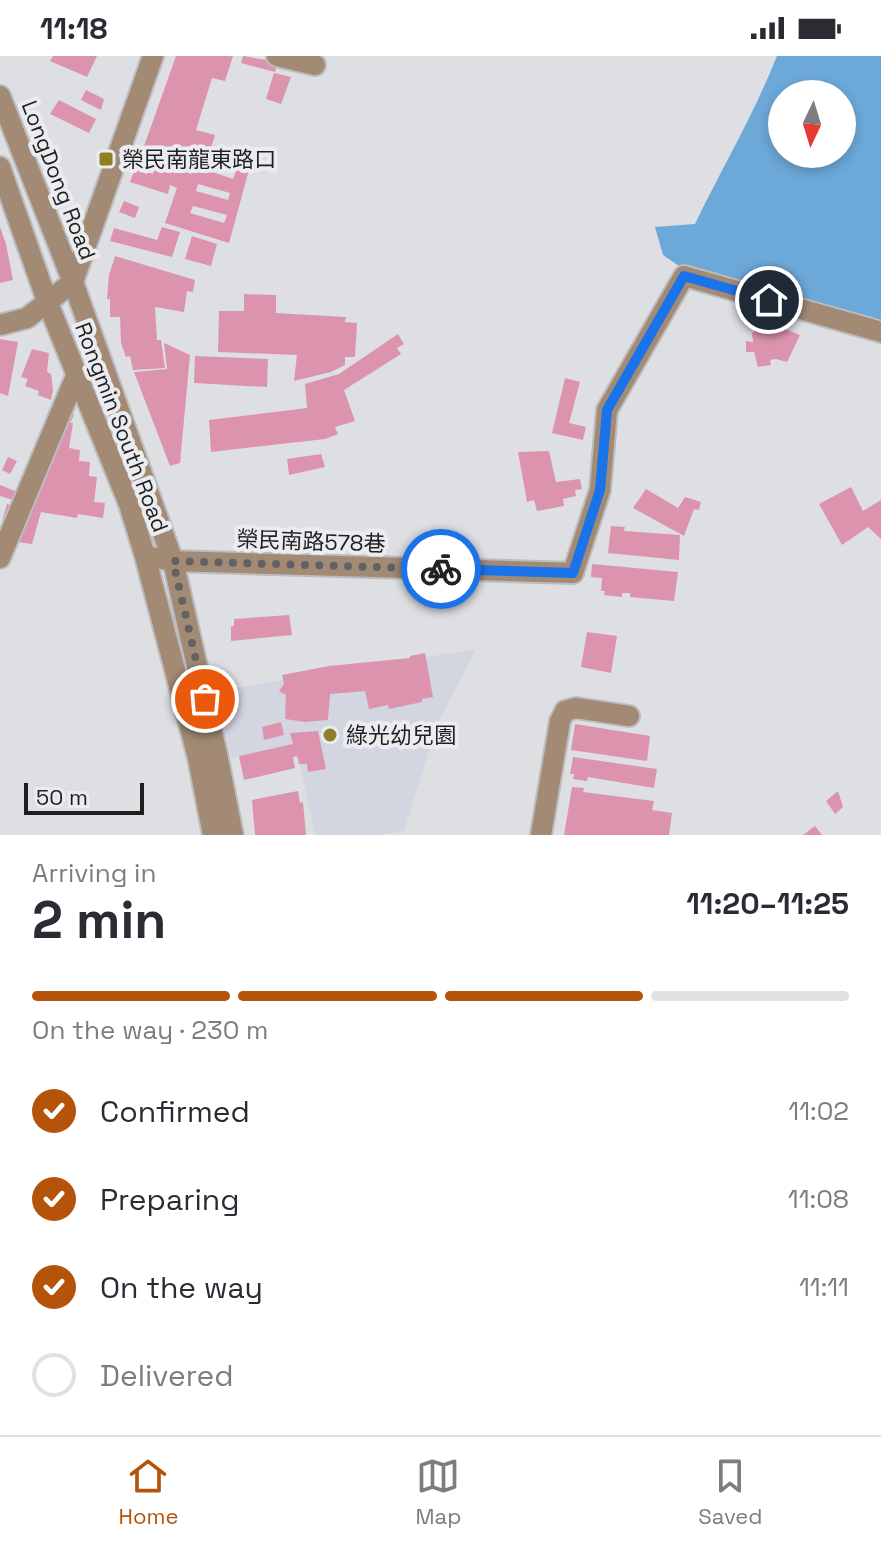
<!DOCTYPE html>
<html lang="en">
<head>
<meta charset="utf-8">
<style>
  :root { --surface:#fff; --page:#f2f2f3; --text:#2b2b33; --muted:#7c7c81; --line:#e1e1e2; --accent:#b45309 }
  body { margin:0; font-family:"Space Grotesk","Noto Sans TC",sans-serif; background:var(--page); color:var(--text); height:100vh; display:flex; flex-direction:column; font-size:30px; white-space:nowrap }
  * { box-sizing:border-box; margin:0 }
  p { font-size:26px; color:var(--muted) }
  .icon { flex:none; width:44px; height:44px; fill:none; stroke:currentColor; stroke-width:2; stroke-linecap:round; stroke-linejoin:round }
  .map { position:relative; height:779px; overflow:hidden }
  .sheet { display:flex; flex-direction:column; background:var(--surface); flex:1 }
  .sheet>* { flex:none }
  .needle { width:52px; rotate:184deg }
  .tools { position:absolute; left:768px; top:24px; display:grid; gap:16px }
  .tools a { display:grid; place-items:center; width:88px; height:88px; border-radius:50%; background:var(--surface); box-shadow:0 4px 12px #0003; font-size:40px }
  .scale { position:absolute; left:24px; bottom:20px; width:120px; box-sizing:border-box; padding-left:8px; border:4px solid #1f1f20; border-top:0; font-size:22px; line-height:28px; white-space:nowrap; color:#1f1f20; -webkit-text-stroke:6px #ebecef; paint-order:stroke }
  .pin { position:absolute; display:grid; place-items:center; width:68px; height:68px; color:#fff; margin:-34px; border:4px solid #fff; border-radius:50%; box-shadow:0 2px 8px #0007 }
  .courier { position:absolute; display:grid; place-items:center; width:80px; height:80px; margin:-40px; border:6px solid #1a73e8; border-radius:50%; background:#fff; color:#222; box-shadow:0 2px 10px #0007 }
  .summary em { font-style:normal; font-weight:700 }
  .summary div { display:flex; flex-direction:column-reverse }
  .summary { display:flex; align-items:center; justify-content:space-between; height:136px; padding:0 32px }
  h1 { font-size:52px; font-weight:700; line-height:60px }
  .bar { display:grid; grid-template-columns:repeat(4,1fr); gap:12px 8px; align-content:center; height:96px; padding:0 32px }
  .bar i { height:10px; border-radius:6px; background:var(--line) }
  .bar .current { background:var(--accent) }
  .bar p { grid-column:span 4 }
  ol { padding:0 32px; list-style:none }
  li { display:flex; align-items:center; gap:24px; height:88px }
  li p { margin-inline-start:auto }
  li .icon { padding:8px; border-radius:50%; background:var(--accent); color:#fff; stroke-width:4 }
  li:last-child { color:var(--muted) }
  li i { width:44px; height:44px; border:4px solid var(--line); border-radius:50% }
  .status { display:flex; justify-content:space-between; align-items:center; height:56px; padding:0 40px; background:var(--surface); direction:ltr }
  .status svg { height:22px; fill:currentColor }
  .tabs { display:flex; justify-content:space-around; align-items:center; height:112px; border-top:2px solid var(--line); background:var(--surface); font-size:22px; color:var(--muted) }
  .tabs a { display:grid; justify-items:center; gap:4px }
  .tabs .current { color:var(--accent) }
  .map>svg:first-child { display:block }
  .built { fill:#d3d5e0 }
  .water { fill:#6ca8d8; fill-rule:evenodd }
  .building { fill:#dc94ae; fill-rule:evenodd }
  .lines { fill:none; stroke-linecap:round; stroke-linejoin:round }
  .minor-casing { stroke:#bcbcbf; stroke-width:24 }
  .minor { stroke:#a28a75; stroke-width:20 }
  .done { stroke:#626264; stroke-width:8; stroke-dasharray:0 14.4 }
  .route { stroke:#1a73e8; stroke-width:10 }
  .poi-dot { fill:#8d8027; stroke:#ebecef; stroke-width:3 }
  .labels { text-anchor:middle; stroke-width:8; stroke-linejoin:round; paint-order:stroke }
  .poi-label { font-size:22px; fill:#1f1f20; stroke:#ebecef; text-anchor:start }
  .street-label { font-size:22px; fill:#1f1f20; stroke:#ebecef }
</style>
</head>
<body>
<div class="status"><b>11:18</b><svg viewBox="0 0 49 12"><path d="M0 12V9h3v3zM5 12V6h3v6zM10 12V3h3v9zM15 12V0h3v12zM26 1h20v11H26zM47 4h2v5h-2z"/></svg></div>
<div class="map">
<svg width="881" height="779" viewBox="0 0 881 779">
  <rect width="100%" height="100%" fill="#dedfe2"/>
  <path class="built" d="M 476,593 L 437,669 L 404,775 L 379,779 L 315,779 L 296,691 L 231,702 L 216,635 Z"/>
  <path class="water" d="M 777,0 L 881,0 L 881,272 L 685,214 L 663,199 L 655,171 L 695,168 C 722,112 754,58 777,0 ZM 782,38 L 842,38 L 842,98 L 782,98 Z"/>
  <path class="building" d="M 53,0 L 97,0 L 87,21 L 50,5 Z
    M 176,0 L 233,0 L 225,25 L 212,22 L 196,74 L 215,79 L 211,92 L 252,103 L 229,187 L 165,167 L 177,132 L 170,129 L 168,138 L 130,126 L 135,113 L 153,118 L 159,99 L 143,93 ZM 205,106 L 236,115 L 233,123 L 203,113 ZM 198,128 L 230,137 L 228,144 L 196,135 ZM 193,150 L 227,159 L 224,167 L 190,157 Z
    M 243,0 L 278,6 L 275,16 L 241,7 Z
    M 274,17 L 291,21 L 281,48 L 266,43 Z
    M 86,34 L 104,43 L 101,54 L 81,44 Z
    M 59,44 L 96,63 L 89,77 L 50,58 Z
    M 124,145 L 139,151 L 135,162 L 119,156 Z
    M 0,171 L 6,188 L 13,224 L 0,227 Z
    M 162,171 L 180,176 L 172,201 L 110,185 L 114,172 L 157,184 Z
    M 192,180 L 217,188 L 211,210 L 185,203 Z
    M 115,200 L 195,224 L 193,236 L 187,235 L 184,256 L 155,251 L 157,284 L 161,284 L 165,312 L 133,314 L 130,300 L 126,301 L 121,287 L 120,261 L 110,261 L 110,243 L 107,243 L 109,219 Z
    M 244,238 L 276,239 L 276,257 L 346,261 L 345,266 L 357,267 L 355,301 L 345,301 L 345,309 L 331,316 L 294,325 L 297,299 L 218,296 L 219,255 L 244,255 Z
    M 768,266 L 800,279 L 787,306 L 776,303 L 770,304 L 771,309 L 758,311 L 754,296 L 746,296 L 746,285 L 753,286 L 752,277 Z
    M 398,278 L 404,288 L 397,292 L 401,298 L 344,334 L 355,365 L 335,371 L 338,378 L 325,383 L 211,396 L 209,364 L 307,352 L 305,328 L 339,318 Z
    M 0,283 L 18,286 L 8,340 L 0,337 Z
    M 164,287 L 190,299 L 180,407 L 170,410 L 134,316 L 167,313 Z
    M 32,293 L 49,297 L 47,316 L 51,318 L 53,334 L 51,344 L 38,339 L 39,335 L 25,330 L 28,323 L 21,321 Z
    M 195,300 L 268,303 L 267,331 L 194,327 Z
    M 565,322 L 580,326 L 569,367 L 586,371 L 583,384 L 552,377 Z
    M 68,353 L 74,359 L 70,367 L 73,367 L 69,392 L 80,394 L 79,405 L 90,406 L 89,420 L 97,421 L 94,446 L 105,447 L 103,462 L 78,458 L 77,462 L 41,456 L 32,488 L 17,486 Z
    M 549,395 L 556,426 L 580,423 L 582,433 L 575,434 L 576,440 L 563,443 L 564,450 L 537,455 L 534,444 L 527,446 L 518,396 Z
    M 321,398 L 325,411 L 289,419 L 287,403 Z
    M 8,401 L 17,405 L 10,418 L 2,414 Z
    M 0,429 L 23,438 L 20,446 L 0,440 Z
    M 851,431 L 863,455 L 881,444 L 881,483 L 868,471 L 842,489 L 819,448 Z
    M 646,433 L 678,452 L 685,441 L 701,446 L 699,454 L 694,453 L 684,480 L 633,452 Z
    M 7,448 L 18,452 L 9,477 L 0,474 Z
    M 611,470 L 625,471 L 624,475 L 680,479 L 679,504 L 608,497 Z
    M 592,508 L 678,516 L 674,545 L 630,541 L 630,537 L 622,537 L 622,541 L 604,539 L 605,535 L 601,535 L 602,522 L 591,521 Z
    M 432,511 L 432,534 L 407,535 L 406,513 Z
    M 289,559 L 292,579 L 231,585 L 231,570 L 234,570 L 234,563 Z
    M 587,576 L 617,580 L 611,617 L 581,611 Z
    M 425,597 L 433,641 L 422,643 L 422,646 L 389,653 L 388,649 L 369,653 L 365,635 L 330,638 L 328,664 L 305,666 L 285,663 L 286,639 L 279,635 L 284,628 L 282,619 L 329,610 L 410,602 L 410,600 Z
    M 281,666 L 284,679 L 264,684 L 262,671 Z
    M 575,668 L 650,680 L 647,705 L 571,694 Z
    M 318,675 L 326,713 L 308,716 L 307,708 L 299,708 L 297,700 L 293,701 L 295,712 L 244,724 L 239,700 L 293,688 L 290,677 Z
    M 573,701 L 657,713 L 654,732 L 588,721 L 587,725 L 573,723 L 574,718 L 570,718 Z
    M 572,731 L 584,732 L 583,736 L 654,745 L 652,754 L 672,757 L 669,779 L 564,779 Z
    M 298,735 L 300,747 L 303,746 L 306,779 L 255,779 L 252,744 Z
    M 838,735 L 843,751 L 835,758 L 826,745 Z
    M 815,770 L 822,779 L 803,779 Z"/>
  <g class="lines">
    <defs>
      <path id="minor" d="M 277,0 L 315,9
        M 0,40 L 73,226 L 173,505 L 217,698 L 233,779
        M 0,111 L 47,245 L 129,448 L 145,500 L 198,702 L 213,779
        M 0,269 L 27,262 L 73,226 L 153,0
        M 145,500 L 173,505 L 573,517 L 600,434 L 607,354 L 684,220 L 881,276
        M 0,502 L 76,320
        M 541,779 L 560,665 L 565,655 L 576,652 L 629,660"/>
    </defs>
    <use href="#minor" class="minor-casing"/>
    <use href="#minor" class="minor"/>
  </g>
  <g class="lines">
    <path class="done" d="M 205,643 L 173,505 L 441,513"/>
    <path class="route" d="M 441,513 L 573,517 L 600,434 L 607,354 L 684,220 L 769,244"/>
  </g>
  <g class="poi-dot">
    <rect x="98" y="95" width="16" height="16" rx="4"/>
    <circle cx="330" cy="679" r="8"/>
  </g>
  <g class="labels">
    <g class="poi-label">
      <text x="122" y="111">榮民南龍東路口</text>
      <text x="346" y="687">綠光幼兒園</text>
    </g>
    <g class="street-label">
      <text transform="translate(59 124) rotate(69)" y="8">LongDong Road</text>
      <text transform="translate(122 371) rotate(69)" y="8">Rongmin South Road</text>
      <text transform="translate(311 485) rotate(2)" y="8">榮民南路578巷</text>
    </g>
  </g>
</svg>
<div class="tools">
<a><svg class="needle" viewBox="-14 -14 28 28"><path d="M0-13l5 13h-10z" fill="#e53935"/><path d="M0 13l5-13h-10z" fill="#7c7c81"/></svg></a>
</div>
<div class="scale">50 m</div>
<div class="pin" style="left:205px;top:643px;background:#ea580c"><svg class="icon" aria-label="bag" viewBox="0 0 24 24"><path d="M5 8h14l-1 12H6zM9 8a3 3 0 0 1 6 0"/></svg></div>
<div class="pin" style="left:769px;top:244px;background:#1f2937"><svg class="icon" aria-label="home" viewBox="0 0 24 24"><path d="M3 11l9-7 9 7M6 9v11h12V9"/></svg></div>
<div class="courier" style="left:441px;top:513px"><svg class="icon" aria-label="bike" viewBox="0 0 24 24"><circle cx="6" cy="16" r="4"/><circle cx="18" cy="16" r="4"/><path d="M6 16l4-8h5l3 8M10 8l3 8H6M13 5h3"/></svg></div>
</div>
<section class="sheet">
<div class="summary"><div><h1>2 min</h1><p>Arriving in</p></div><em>11:20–11:25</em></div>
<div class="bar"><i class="current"></i><i class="current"></i><i class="current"></i><i></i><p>On the way · 230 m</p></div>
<ol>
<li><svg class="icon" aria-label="check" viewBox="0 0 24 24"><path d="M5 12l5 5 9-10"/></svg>Confirmed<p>11:02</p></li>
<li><svg class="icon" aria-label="check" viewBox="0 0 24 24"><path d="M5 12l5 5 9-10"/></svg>Preparing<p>11:08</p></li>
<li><svg class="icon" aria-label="check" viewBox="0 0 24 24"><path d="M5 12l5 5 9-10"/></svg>On the way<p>11:11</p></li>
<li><i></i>Delivered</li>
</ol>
</section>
<nav class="tabs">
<a class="current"><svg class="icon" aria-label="home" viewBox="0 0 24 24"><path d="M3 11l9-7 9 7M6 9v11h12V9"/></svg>Home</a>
<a><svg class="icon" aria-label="map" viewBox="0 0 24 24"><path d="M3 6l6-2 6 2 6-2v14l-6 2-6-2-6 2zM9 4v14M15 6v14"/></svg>Map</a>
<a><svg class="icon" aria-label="saved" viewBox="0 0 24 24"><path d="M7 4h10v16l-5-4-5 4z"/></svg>Saved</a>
</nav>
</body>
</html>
